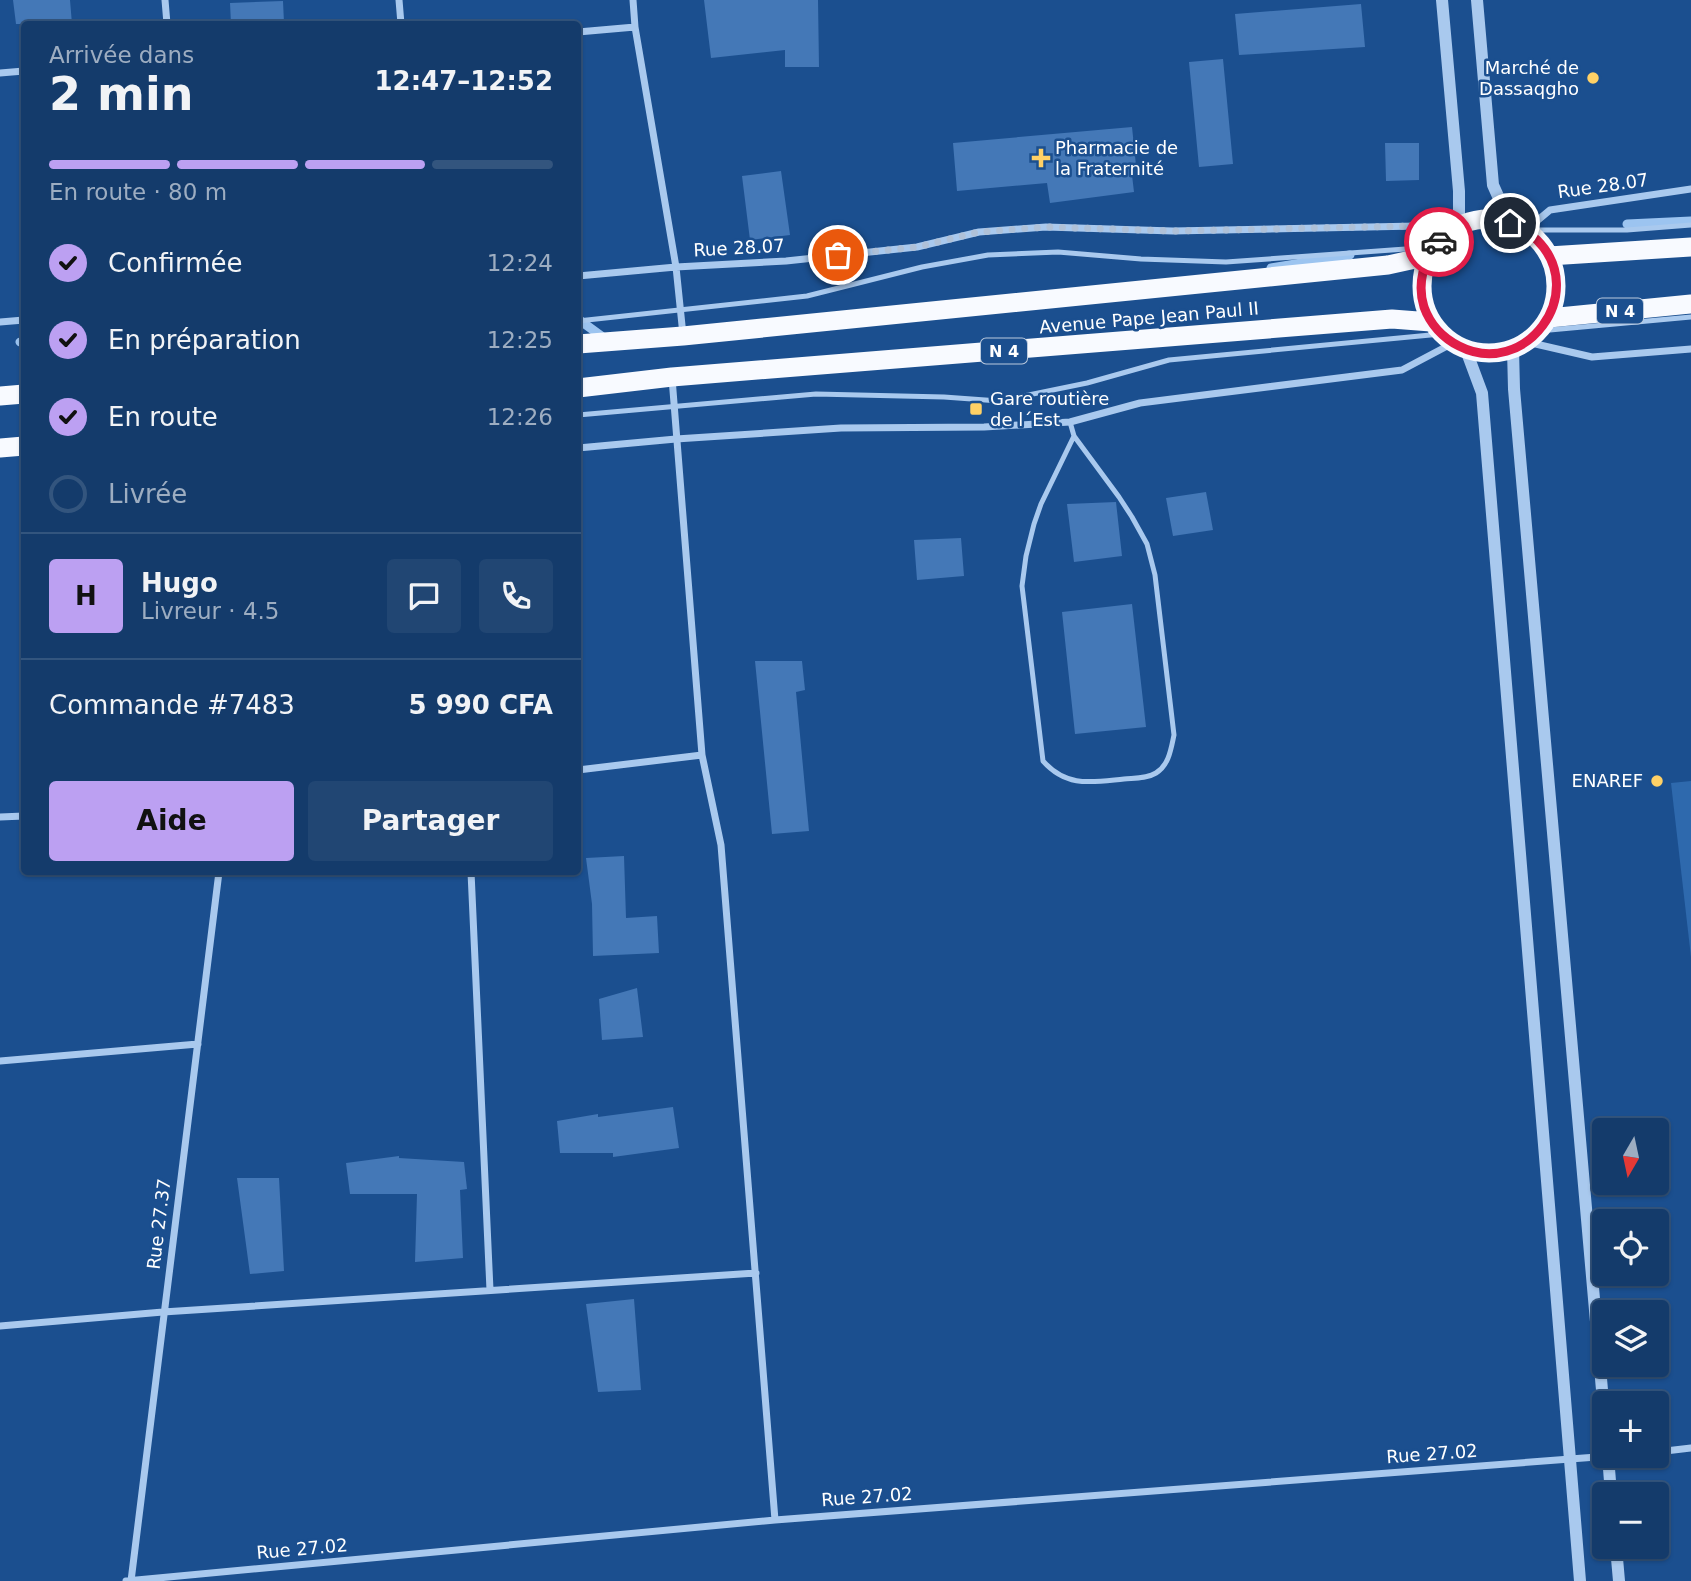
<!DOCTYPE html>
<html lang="fr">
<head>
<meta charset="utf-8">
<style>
  :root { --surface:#143b6b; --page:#214673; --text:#f1f3f6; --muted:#9dadc1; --line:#33557e; --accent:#bca0f2 }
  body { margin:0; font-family:"DejaVu Sans",sans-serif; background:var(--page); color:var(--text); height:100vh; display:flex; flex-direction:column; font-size:26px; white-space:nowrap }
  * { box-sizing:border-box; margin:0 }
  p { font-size:23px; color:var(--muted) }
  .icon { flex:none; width:38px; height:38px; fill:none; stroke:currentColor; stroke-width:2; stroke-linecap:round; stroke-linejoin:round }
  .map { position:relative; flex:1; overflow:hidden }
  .drawer { position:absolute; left:21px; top:21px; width:560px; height:854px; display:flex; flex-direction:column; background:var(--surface); border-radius:7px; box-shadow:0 2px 5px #0004,0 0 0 2px var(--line) }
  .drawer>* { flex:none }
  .needle { width:46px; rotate:189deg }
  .fabs { position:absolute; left:1592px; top:1118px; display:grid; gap:14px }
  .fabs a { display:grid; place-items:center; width:77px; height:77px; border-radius:7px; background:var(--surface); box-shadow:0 2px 5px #0004,0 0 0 2px var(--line); font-size:35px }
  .pin { position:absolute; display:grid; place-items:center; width:60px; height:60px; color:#fff; margin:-30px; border:4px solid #fff; border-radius:50%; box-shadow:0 2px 7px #0007 }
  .courier { position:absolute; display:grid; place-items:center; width:70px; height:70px; margin:-35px; border:5px solid #e11d48; border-radius:50%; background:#fff; color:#222; box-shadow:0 2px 9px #0007 }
  .overview em { font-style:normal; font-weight:700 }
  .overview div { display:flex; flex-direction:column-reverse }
  .overview { display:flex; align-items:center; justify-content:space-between; height:119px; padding:0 28px }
  h1 { font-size:46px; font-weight:700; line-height:52px }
  .bar { display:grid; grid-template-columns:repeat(4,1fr); gap:10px 7px; align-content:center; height:84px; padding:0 28px }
  .bar i { height:9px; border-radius:5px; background:var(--line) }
  .bar .selected { background:var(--accent) }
  .bar p { grid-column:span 4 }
  .line { display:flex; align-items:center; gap:18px; padding:0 28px; border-top:2px solid var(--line) }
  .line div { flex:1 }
  .round { display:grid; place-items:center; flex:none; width:74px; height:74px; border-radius:7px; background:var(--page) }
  ol { padding:0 28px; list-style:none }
  li { display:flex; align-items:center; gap:21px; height:77px }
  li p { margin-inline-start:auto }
  li .icon { padding:7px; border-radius:50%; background:var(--accent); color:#111; stroke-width:4 }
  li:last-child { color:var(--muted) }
  li i { width:38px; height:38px; border:4px solid var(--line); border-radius:50% }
  .primary-button { display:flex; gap:14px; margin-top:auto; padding:14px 28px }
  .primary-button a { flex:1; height:80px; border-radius:7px; background:var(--accent); color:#111; font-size:28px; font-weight:700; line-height:80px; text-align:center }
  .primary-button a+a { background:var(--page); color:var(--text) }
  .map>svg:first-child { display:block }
  .green { fill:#2e69ad }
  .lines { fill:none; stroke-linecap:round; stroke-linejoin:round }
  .stream { stroke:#9cc4f0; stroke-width:9 }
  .building { fill:#4478b7 }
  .service { stroke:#a9c9ee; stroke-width:5 }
  .minor { stroke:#a9c9ee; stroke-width:7 }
  .tertiary { stroke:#a9c9ee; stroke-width:12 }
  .trunk { stroke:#f8faff; stroke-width:19 }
  .done { stroke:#afc1d8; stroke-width:7; stroke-dasharray:0 12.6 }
  .route { stroke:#e11d48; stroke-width:9 }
  .poi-dot { fill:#ffd166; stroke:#1b4f8f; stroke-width:2.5 }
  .labels { text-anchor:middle; stroke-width:5; stroke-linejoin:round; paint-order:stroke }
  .shield { fill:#1b4f8f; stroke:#bbcadd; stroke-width:2 }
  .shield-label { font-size:16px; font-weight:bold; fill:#fff }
  .poi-label { font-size:18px; fill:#fff; stroke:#1b4f8f; text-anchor:end }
  .street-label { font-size:18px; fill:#fff; stroke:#1b4f8f }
</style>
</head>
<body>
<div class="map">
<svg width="1691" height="1581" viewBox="0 0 1691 1581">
  <rect width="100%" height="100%" fill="#1b4f8f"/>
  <path class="green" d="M 1691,781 L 1691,957 L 1671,783 Z"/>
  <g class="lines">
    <path class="stream" d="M 1627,224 L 1691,221
      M 1271,268 L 1350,255
      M 578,319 L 604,338
      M 20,342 L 24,341"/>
  </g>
  <path class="building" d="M 13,0 L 70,0 L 72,24 L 16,24 Z
    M 704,0 L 818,0 L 819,67 L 785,67 L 785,50 L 711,58 Z
    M 283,1 L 284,23 L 231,24 L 230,3 Z
    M 1361,4 L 1365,47 L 1239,55 L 1235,14 Z
    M 1223,59 L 1233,164 L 1199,167 L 1189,62 Z
    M 1132,127 L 1137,175 L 1132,175 L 1134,192 L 1050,203 L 1047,183 L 957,191 L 953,143 Z
    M 1385,143 L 1419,143 L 1419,180 L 1386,181 Z
    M 781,171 L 790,235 L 750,240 L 742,176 Z
    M 1206,492 L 1213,530 L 1173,536 L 1166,498 Z
    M 1116,502 L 1122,556 L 1074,562 L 1067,504 Z
    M 961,538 L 964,576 L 917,580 L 914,540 Z
    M 1132,604 L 1146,727 L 1075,734 L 1062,612 Z
    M 755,661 L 802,661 L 805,690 L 796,692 L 809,831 L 772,834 Z
    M 624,856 L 626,918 L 657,916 L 659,953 L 593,956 L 592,904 L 586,858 Z
    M 637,988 L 643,1037 L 602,1040 L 599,999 Z
    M 673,1107 L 679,1148 L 613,1157 L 613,1153 L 560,1153 L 557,1121 L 598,1114 L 598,1117 Z
    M 399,1156 L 399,1158 L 464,1162 L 467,1189 L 460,1190 L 463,1258 L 415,1262 L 417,1194 L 350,1194 L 346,1163 Z
    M 237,1178 L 279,1178 L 284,1271 L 250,1274 Z
    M 634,1299 L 641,1390 L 598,1392 L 586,1304 Z"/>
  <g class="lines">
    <path class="service" d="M 1526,230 L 1627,230 L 1691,225
      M 578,321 L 807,296 L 922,267 L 988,255 L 1058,252 L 1141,259 L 1226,262 L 1433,247
      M 1539,331 L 1691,317
      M 578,415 L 816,394 L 944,397 L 999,401 L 1087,383 L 1169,360 L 1441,334
      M 1070,422 L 1074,436 L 1119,497 L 1132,517 L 1147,544 L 1155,575 L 1174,735 C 1171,749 1169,765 1156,773 C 1146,779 1134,778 1124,779 C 1092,782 1067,788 1043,761 L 1022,586 L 1026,556 L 1034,524 L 1041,504 L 1074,436"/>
    <path class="minor" d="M 165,0 L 167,24
      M 399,0 L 401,24
      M 633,0 L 635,27 L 676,267 L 683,335
      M 578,32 L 635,27
      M 0,73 L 24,71
      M 1526,230 L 1550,210 L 1691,189
      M 578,276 L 676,267 L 786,261 L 917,247 L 979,232 L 1046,227 L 1173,231 L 1417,226 L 1445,235
      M 0,322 L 24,320
      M 1527,342 L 1592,357 L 1691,349
      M 672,378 L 702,755 L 721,845 L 775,1520
      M 578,448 L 676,439 L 841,428 L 984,427 L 1070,422 L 1140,403 L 1402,370 L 1453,343
      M 578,770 L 702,755
      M 0,817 L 24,816
      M 471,872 L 490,1290
      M 0,1061 L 198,1044
      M 0,1326 L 163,1312 L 756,1273
      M 1657,1452 L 1691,1448
      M 126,1581 L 775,1520 L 1610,1456
      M 131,1581 L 219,872"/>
    <path class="tertiary" d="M 1442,0 L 1459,191 L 1459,226
      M 1477,0 L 1493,185 L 1510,223
      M 1513,349 L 1514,389 L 1605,1424
      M 1466,350 L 1482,393 L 1580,1581
      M 1608,1456 L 1611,1494
      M 1616,1547 L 1619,1581"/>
    <path class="trunk" d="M1422 286a67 67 0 1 1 134 0a67 67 0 1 1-134 0Z
      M 1549,256 L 1691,247
      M 1549,318 L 1691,304
      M 578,344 L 683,336 L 1388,265 L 1429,256
      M 578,388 L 672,377 L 1392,319 L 1431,322
      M 0,396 L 24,394
      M 0,448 L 24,446"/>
  </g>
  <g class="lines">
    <path class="done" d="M 838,255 L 917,247 L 979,232 L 1046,227 L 1173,231 L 1417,226 L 1445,235 L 1439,242"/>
    <path class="route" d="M 1439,242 C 1423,259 1417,285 1424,307 C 1430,324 1443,338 1459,346 C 1525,380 1590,293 1537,240 C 1529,232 1520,228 1510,223"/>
  </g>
  <g class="poi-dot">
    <circle cx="1593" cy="78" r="7"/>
    <path d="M1037.5 147.5h7v7h7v7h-7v7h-7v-7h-7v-7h7z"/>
    <rect x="969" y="402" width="14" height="14" rx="3.5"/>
    <circle cx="1657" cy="781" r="7"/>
  </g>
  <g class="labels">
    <g class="shield">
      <rect x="1597" y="298.5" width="46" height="25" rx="5"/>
      <rect x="981" y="338.5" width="46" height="25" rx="5"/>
    </g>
    <g class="shield-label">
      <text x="1620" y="317">N 4</text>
      <text x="1004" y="357">N 4</text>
    </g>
    <g class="poi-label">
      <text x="1579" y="74">Marché de<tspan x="1579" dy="21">Dassaqgho</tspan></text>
      <text x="1055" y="154" text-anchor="start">Pharmacie de<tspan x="1055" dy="21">la Fraternité</tspan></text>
      <text x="990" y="405" text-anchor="start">Gare routière<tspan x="990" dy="21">de l´Est</tspan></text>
      <text x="1643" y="787">ENAREF</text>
    </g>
    <g class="street-label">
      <text transform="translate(1603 186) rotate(-8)" y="6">Rue 28.07</text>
      <text transform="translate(739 248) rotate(-3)" y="6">Rue 28.07</text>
      <text transform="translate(1149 318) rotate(-5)" y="6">Avenue Pape Jean Paul II</text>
      <text transform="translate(159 1224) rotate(-83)" y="6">Rue 27.37</text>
      <text transform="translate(1432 1454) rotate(-4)" y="6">Rue 27.02</text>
      <text transform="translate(867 1497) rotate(-4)" y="6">Rue 27.02</text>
      <text transform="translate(302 1549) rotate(-5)" y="6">Rue 27.02</text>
    </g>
  </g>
</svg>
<div class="fabs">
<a><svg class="needle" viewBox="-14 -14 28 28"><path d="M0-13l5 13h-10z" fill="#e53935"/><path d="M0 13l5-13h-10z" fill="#9dadc1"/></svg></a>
<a><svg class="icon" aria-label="locate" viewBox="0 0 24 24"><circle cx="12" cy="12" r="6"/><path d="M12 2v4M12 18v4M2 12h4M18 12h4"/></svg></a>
<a><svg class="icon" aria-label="layers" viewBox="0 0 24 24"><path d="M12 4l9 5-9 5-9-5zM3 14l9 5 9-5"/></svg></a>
<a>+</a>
<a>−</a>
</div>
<div class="pin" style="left:838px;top:255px;background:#ea580c"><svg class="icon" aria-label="bag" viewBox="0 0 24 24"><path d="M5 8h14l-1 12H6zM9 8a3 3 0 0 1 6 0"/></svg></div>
<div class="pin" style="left:1510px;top:223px;background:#1f2937"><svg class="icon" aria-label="home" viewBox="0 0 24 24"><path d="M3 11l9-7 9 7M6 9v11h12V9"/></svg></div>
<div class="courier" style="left:1439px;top:242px"><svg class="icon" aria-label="car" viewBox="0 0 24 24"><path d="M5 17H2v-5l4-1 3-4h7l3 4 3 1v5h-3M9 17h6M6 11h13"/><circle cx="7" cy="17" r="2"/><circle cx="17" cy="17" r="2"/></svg></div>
<section class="drawer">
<div class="overview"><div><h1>2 min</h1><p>Arrivée dans</p></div><em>12:47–12:52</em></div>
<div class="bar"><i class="selected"></i><i class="selected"></i><i class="selected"></i><i></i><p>En route · 80 m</p></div>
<ol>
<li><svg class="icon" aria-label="check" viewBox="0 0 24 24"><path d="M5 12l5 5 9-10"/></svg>Confirmée<p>12:24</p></li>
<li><svg class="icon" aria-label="check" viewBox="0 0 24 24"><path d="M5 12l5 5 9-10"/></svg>En préparation<p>12:25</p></li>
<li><svg class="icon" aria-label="check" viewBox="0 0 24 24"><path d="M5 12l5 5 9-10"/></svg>En route<p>12:26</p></li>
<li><i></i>Livrée</li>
</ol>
<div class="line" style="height:126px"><b class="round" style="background:var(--accent);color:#111">H</b><div><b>Hugo</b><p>Livreur · 4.5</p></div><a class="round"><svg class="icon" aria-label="chat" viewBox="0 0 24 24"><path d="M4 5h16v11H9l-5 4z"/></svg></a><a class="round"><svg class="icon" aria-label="phone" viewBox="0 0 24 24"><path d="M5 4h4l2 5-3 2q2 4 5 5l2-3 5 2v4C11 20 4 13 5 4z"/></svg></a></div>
<div class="line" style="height:91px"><div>Commande #7483</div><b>5 990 CFA</b></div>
<div class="primary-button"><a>Aide</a><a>Partager</a></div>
</section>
</div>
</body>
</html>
